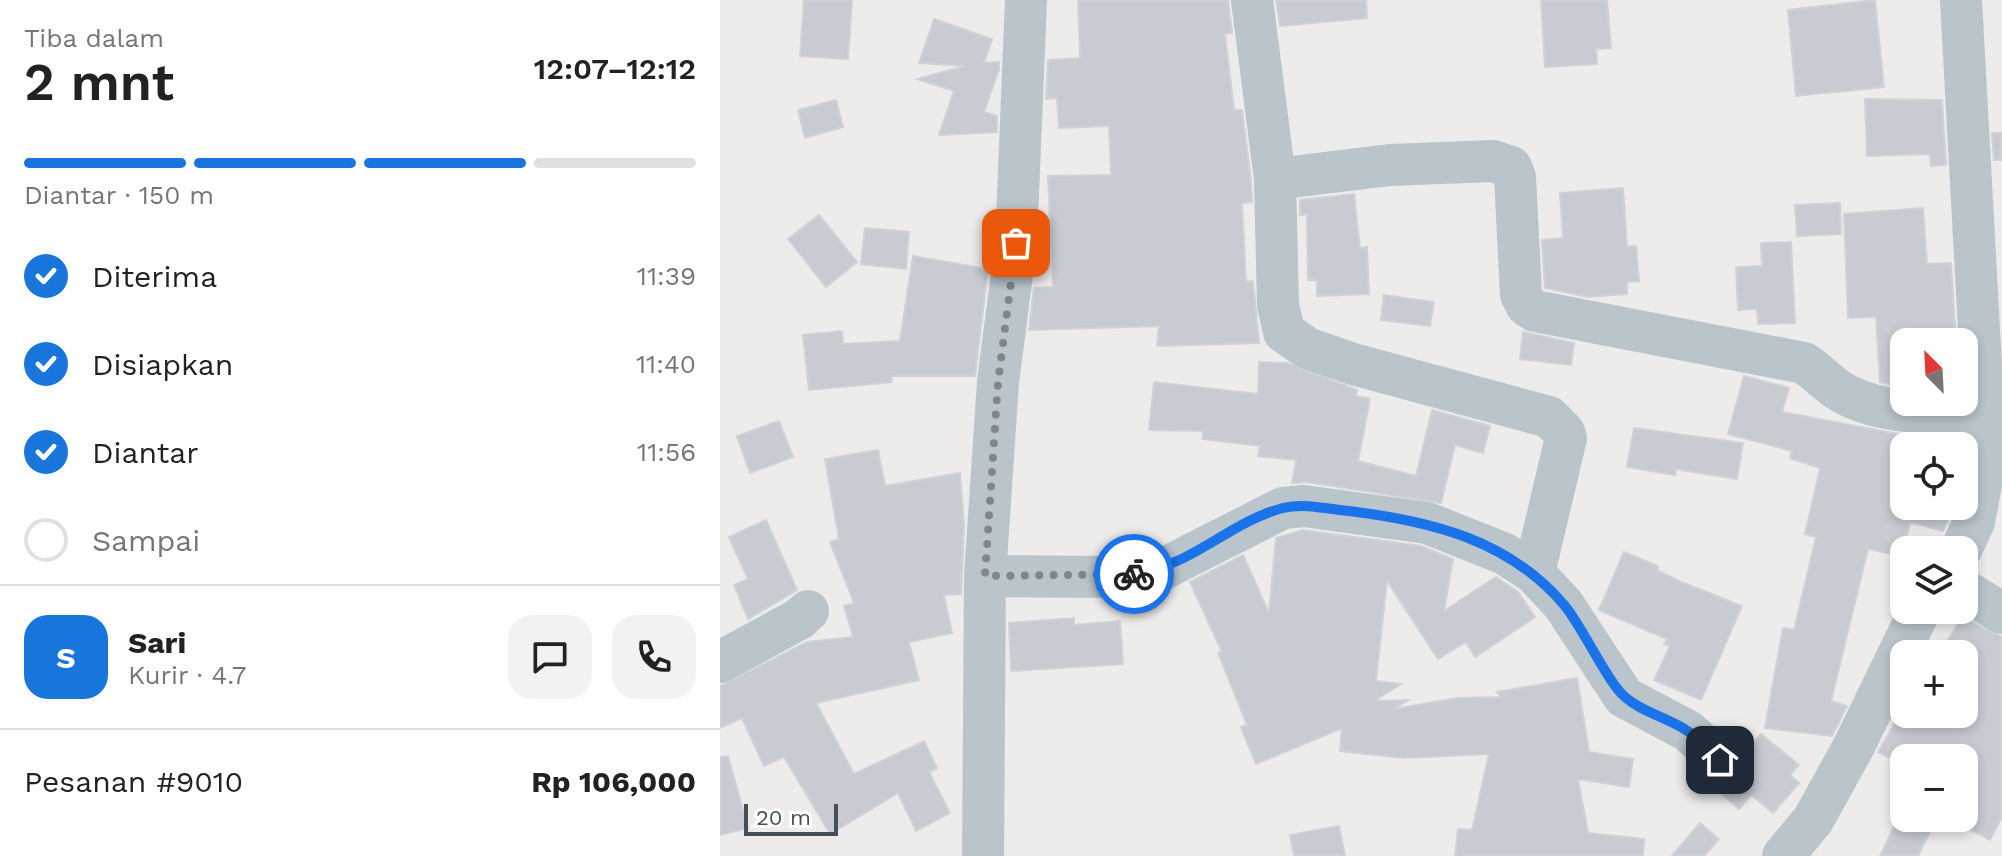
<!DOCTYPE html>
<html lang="id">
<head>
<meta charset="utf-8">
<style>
  :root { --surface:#fff; --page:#f2f2f2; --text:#222; --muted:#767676; --line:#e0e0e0; --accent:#1875dc }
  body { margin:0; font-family:"Work Sans",sans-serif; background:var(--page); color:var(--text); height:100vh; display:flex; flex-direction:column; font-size:30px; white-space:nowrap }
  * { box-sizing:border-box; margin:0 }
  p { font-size:26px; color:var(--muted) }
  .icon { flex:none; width:44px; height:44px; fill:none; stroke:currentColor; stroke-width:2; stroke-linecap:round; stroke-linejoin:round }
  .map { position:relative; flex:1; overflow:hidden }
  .side { display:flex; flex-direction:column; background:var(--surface); width:720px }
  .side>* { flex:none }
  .needle { width:52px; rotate:336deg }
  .buttons { position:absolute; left:1170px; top:328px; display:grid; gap:16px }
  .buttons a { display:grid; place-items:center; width:88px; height:88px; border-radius:16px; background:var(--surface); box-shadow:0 4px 12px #0003; font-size:40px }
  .scale { position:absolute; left:24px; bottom:20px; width:94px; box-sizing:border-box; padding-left:8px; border:4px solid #445059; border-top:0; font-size:22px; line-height:28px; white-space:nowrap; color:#445059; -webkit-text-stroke:6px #fff; paint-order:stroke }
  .pin { position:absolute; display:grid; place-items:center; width:68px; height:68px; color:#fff; margin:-34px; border-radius:16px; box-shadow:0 4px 12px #0006 }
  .courier { position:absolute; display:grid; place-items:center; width:80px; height:80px; margin:-40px; border:6px solid #1a73e8; border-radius:50%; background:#fff; color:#222; box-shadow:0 2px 10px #0007 }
  .summary em { font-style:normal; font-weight:600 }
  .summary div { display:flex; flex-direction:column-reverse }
  .summary { display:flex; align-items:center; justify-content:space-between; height:136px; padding:0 24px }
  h1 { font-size:52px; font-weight:600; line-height:60px }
  .bar { display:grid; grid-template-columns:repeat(4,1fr); gap:12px 8px; align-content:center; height:96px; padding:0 24px }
  .bar i { height:10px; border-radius:6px; background:var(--line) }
  .bar .on { background:var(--accent) }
  .bar p { grid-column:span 4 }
  .line { display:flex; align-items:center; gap:20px; padding:0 24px; border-top:2px solid var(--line) }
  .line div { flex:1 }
  .round { display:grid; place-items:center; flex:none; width:84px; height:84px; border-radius:24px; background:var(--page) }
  ol { padding:0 24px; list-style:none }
  li { display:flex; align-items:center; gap:24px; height:88px }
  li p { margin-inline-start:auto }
  li .icon { padding:8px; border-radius:50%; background:var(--accent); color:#fff; stroke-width:4 }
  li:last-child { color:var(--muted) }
  li i { width:44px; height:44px; border:4px solid var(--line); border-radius:50% }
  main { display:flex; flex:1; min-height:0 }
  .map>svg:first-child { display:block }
  .building { fill:#c8cbd1; stroke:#cfd2d7; stroke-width:2 }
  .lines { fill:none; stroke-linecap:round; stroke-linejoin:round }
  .minor { stroke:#b9c4cb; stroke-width:42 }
  .done { stroke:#80868c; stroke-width:8; stroke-dasharray:0 14.4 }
  .route { stroke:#1a73e8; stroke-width:10 }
</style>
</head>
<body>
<main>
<section class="side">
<div class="summary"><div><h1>2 mnt</h1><p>Tiba dalam</p></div><em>12:07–12:12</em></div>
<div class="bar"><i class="on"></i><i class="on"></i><i class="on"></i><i></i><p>Diantar · 150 m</p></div>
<ol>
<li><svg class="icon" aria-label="check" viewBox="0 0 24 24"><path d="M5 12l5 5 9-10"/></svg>Diterima<p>11:39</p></li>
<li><svg class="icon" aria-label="check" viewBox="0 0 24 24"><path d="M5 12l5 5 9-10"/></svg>Disiapkan<p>11:40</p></li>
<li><svg class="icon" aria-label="check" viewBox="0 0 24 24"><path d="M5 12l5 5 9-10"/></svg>Diantar<p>11:56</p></li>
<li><i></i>Sampai</li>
</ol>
<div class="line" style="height:144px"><b class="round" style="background:var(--accent);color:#fff">S</b><div><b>Sari</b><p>Kurir · 4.7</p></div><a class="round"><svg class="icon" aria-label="chat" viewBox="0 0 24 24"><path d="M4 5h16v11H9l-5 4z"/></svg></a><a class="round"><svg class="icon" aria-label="phone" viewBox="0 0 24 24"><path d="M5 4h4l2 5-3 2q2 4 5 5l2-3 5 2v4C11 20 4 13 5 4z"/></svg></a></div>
<div class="line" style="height:104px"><div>Pesanan #9010</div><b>Rp 106,000</b></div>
</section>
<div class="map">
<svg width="1282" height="856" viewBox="0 0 1282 856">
  <rect width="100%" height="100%" fill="#eeebeb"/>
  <path class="building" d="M 84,0 L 132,0 L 128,59 L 80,56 Z
    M 358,0 L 508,0 L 512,33 L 505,34 L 514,110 L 522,110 L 531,181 L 532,202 L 522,203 L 526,282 L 533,281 L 539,343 L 437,346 L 439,326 L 309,330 L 314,288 L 333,287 L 328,176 L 391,175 L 389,126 L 339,128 L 337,98 L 326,99 L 328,60 L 360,58 Z
    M 556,0 L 646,0 L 647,18 L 560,26 Z
    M 821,0 L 887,0 L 891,48 L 876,49 L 877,64 L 825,67 Z
    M 1155,0 L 1164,87 L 1076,96 L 1068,10 Z
    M 214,19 L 272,39 L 264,63 L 279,62 L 279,69 L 264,112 L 277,116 L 277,132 L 219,135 L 234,91 L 197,79 L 245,66 L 199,63 Z
    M 1145,99 L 1222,100 L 1226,165 L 1211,166 L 1210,154 L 1147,156 Z
    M 116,100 L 123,127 L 85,138 L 78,110 Z
    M 1272,133 L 1282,133 L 1282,160 L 1274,160 Z
    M 903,188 L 907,247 L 916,246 L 919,281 L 907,282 L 907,294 L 868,297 L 825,288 L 822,240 L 843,238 L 840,193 Z
    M 634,194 L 640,248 L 647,247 L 649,294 L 597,296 L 597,280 L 588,280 L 587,214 L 580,215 L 580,200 Z
    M 1120,203 L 1121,234 L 1077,236 L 1075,205 Z
    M 1203,208 L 1207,264 L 1231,263 L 1236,342 L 1184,342 L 1184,386 L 1178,386 L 1160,382 L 1156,317 L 1128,318 L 1124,214 Z
    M 99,215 L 137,262 L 106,287 L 68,239 Z
    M 145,228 L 189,232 L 186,269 L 141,264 Z
    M 1071,242 L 1075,323 L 1038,324 L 1037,309 L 1018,310 L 1016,267 L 1042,266 L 1041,243 Z
    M 193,256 L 268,269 L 255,376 L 171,376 L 172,382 L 89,390 L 83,335 L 122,331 L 123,344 L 180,341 Z
    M 664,295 L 714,302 L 710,326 L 661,320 Z
    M 803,332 L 854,343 L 851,365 L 800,359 Z
    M 539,362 L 567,363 L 637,390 L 636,396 L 650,399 L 638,461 L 696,476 L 712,410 L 770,426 L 763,453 L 735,445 L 721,503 L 587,482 L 572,483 L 576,460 L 538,456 L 540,446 L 482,439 L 483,431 L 429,430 L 434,382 L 538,394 Z
    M 1024,376 L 1069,388 L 1062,412 L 1184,435 L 1184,506 L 1233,506 L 1223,531 L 1190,522 L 1182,556 L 1148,549 L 1111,701 L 1127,706 L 1112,736 L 1045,728 L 1063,628 L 1074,630 L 1096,537 L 1085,534 L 1100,468 L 1070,458 L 1072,451 L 1008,434 Z
    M 59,421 L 73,457 L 30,473 L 17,436 Z
    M 914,428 L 1023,443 L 1017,479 L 956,469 L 955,475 L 907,467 Z
    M 158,450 L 165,486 L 240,473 L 244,525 L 241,594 L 224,595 L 232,633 L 189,642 L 199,680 L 96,703 L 134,774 L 204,741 L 217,768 L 209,772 L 230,813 L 196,831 L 178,793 L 110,834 L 64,757 L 44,766 L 22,718 L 0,728 L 0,686 L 87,642 L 133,637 L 124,606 L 134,603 L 110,542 L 119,539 L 105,459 Z
    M 46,520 L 77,590 L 28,619 L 14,585 L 28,579 L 9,537 Z
    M 583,530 L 701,546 L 733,559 L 724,611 L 776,577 L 798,592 L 815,617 L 755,657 L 746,642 L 718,659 L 667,581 L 656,681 L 681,684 L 654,701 L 688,700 L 674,709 L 738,698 L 781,697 L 777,692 L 857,678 L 869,752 L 913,759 L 909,787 L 858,779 L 868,833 L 924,839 L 923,856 L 735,856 L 738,829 L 752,830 L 769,754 L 684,758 L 620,751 L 622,728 L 536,764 L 521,727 L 527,725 L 498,653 L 502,652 L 470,582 L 523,555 L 549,613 L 556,538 Z
    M 904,552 L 938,566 L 937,570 L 959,581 L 1022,606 L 981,700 L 934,680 L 950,646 L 944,644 L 947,639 L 879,610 Z
    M 1242,617 L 1282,637 L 1282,817 L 1270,840 L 1244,826 L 1244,758 L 1184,758 L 1184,765 L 1158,752 L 1180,714 L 1244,714 L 1244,654 L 1219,654 Z
    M 354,618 L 354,625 L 400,621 L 403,664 L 291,671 L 289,623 Z
    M 1041,734 L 1079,765 L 1070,775 L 1079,783 L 1053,813 L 1031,795 L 1019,809 L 995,788 L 1018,775 L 1023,755 Z
    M 8,756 L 28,828 L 0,835 L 0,757 Z
    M 1178,818 L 1217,818 L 1198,856 L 1160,856 Z
    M 980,823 L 999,839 L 984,856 L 952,856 Z
    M 619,826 L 625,856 L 574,856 L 570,835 Z"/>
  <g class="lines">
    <path class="minor" d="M 532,0 L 555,179 L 558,305 L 564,332 L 587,348 L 633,364 L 829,417 L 844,432 L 846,438 L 814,573
      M 1241,0 L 1266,457 L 1254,522 L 1241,550
      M 555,179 L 670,165 L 773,161 L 791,167 L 795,177 L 801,295 L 807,306 L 815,311 L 1084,363 C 1098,372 1110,386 1123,393 C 1165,416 1218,413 1264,412
      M 265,576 L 395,577 L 441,570 L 563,508 L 584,506 L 707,523 L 785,554 L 814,573 L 843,604 L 904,697 L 968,731 L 1000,760
      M 1244,590 L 1282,613
      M 0,662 L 79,619 L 88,611
      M 263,856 L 265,576 L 278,382 L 296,243 L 306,0
      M 1063,856 L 1093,820 L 1134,746 L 1200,610"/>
  </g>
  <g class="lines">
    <path class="done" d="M 296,243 L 278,382 L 265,576 L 414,574"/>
    <path class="route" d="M 414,574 C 474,565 509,522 563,508 C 584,503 608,509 629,511 C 711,521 790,540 845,606 C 863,628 888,683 905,697 C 923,713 950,718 969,732 C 980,740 990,751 1000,760"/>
  </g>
</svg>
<div class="buttons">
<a><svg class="needle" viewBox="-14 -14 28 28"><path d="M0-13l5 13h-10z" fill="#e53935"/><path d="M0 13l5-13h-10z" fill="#767676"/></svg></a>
<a><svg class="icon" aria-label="locate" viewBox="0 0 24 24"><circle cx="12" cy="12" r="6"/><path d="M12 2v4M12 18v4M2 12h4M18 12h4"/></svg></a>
<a><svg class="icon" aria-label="layers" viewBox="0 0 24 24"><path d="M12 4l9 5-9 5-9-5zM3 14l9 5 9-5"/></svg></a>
<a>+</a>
<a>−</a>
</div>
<div class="scale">20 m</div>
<div class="pin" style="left:296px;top:243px;background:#ea580c"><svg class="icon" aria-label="bag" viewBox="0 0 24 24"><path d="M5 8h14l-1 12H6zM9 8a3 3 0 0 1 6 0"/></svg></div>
<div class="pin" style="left:1000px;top:760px;background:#1f2937"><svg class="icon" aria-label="home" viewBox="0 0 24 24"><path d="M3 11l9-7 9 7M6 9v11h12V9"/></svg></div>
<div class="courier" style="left:414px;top:574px"><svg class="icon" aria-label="bike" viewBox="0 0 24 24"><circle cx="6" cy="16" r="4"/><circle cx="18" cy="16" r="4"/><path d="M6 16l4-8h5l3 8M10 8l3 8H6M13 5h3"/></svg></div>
</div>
</main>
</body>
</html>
